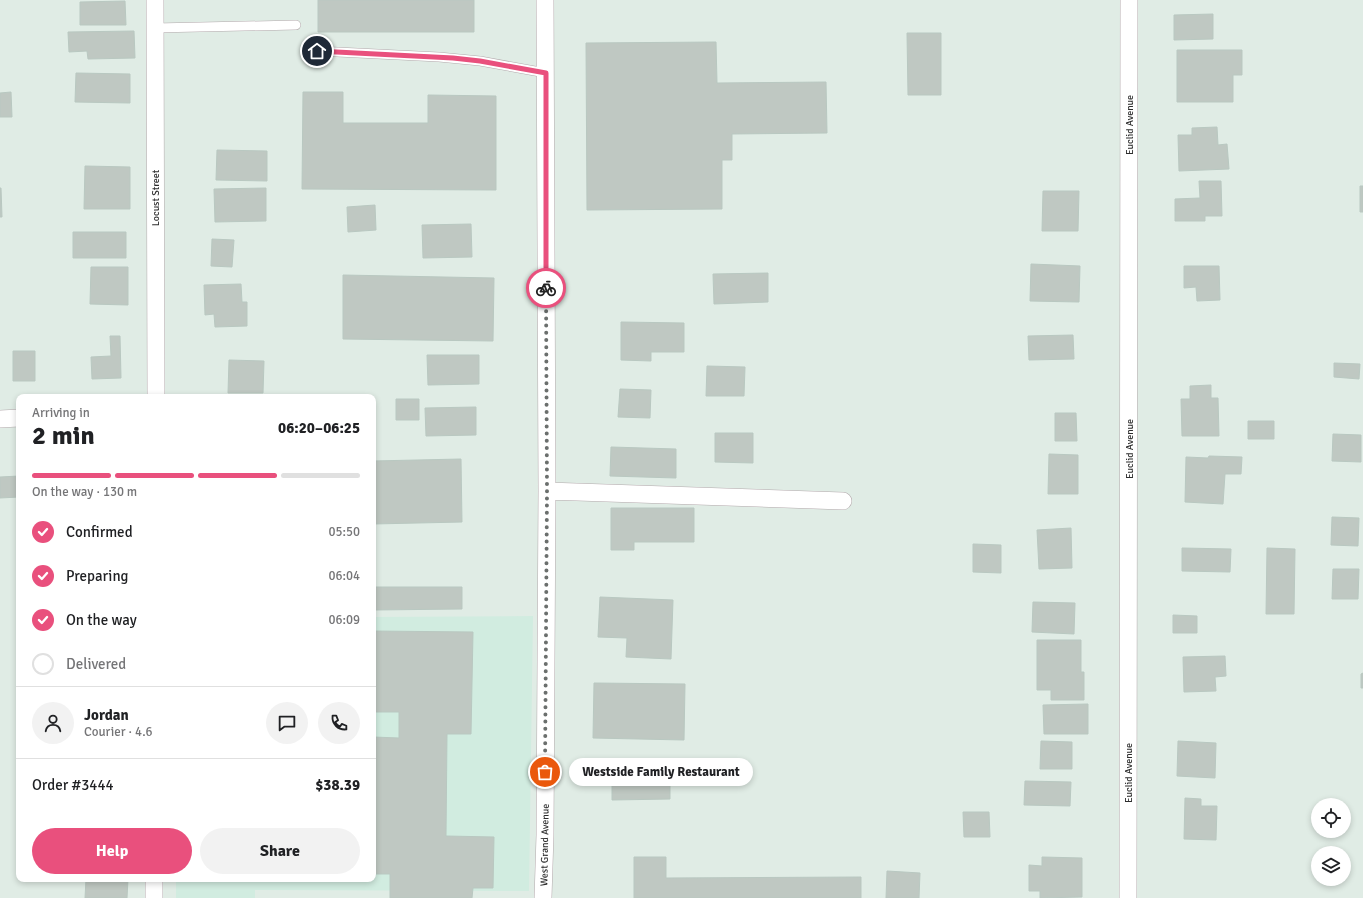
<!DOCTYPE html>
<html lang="en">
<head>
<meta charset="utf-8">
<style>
  :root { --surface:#fff; --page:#f2f2f2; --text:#202124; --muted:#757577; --line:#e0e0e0; --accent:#e9507d }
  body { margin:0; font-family:Signika,sans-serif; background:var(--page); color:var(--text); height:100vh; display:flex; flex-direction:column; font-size:15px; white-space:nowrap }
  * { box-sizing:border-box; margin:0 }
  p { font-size:13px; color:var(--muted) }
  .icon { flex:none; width:22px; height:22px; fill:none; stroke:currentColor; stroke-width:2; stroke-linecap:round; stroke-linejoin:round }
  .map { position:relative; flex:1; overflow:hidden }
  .drawer { position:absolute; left:16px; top:394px; width:360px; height:488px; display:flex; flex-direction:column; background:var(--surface); border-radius:8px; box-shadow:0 2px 6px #0003 }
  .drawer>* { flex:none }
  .buttons { position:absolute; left:1311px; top:798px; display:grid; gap:8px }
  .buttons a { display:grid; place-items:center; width:40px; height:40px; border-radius:50%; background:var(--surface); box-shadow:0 2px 6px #0003; font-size:20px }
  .pin { position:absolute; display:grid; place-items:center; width:34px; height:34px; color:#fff; margin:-17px; border:2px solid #fff; border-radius:50%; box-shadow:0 1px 4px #0007 }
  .courier { position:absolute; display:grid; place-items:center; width:40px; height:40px; margin:-20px; border:3px solid #e9507d; border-radius:50%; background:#fff; color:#222; box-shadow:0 1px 5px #0007 }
  .bubble { position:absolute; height:28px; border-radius:14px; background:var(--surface); box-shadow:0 2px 6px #0003; font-size:13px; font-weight:700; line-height:28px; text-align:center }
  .head em { font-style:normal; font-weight:700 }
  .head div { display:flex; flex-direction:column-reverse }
  .head { display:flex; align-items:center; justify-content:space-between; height:68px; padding:0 16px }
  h1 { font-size:26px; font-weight:700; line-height:30px }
  .bar { display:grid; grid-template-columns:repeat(4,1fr); gap:6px 4px; align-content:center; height:48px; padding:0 16px }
  .bar i { height:5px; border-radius:3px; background:var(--line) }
  .bar .selected { background:var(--accent) }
  .bar p { grid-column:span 4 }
  .line { display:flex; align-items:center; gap:10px; padding:0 16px; border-top:1px solid var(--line) }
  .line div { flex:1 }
  .round { display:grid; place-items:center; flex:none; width:42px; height:42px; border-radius:21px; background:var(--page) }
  ol { padding:0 16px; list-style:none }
  li { display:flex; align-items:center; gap:12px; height:44px }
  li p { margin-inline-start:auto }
  li .icon { padding:4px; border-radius:50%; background:var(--accent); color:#fff; stroke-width:4 }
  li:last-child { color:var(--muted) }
  li i { width:22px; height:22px; border:2px solid var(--line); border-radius:50% }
  .primary-button { display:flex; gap:8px; margin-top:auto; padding:8px 16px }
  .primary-button a { flex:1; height:46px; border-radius:24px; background:var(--accent); color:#fff; font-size:16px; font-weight:700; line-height:46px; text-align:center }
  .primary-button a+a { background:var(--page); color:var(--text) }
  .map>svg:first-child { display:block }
  .education { fill:#d1ece0 }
  .building { fill:#bfc8c2; stroke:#b9c8c1 }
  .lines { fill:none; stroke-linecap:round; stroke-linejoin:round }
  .service-casing { stroke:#b3a9ac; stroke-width:10 }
  .minor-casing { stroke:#b3a9ac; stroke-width:18 }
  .service { stroke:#fff; stroke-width:9 }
  .minor { stroke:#fff; stroke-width:17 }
  .done { stroke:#6b6f6d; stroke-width:4; stroke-dasharray:0 7.2 }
  .route { stroke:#e9507d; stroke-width:5 }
  .labels { text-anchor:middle; stroke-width:3.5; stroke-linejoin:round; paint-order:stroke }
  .street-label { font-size:10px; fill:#2c2c2c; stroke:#fff }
</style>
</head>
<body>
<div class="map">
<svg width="1363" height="898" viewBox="0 0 1363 898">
  <rect width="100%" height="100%" fill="#e0ece5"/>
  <path class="education" d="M 533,616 L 529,891 L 255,890 L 255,898 L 176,898 L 176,879 L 373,879 L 373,617 Z"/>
  <path class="building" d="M 318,0 L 474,0 L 474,32 L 318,32 Z
    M 125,1 L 126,25 L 80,25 L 80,2 Z
    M 1213,14 L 1213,39 L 1174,40 L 1174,15 Z
    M 134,31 L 135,58 L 88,59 L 87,51 L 69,52 L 68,32 Z
    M 907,33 L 941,33 L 941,95 L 908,95 Z
    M 716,42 L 717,83 L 826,82 L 827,133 L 732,134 L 732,160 L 722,160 L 722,209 L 587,210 L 586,43 Z
    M 1177,50 L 1242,50 L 1242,75 L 1233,75 L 1233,102 L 1177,102 Z
    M 76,73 L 130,74 L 130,103 L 75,102 Z
    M 11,92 L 12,117 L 0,117 L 0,93 Z
    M 303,92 L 343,92 L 343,123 L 428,123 L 428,95 L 496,96 L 496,190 L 302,189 Z
    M 1217,127 L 1218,145 L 1227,144 L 1229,169 L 1179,171 L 1178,135 L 1192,135 L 1192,128 Z
    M 217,150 L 267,151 L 267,181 L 216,180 Z
    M 85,166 L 130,167 L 130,209 L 84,209 Z
    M 1199,181 L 1221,181 L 1222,216 L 1205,216 L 1205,221 L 1175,221 L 1175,199 L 1200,198 Z
    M 1360,186 L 1363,186 L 1363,212 L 1360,212 Z
    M 0,188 L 1,188 L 2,217 L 0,217 Z
    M 266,188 L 266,221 L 215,222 L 214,189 Z
    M 1043,191 L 1079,191 L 1078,231 L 1042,231 Z
    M 375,205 L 376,230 L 348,232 L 347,207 Z
    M 471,224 L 472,257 L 423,258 L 422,225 Z
    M 73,232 L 126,232 L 126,258 L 73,258 Z
    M 212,239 L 234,240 L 232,267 L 211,266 Z
    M 1031,264 L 1080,266 L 1079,302 L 1030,301 Z
    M 1184,266 L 1219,266 L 1220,300 L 1197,301 L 1196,287 L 1184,288 Z
    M 91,267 L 128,267 L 128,305 L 90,304 Z
    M 768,273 L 768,302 L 714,304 L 713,274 Z
    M 343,275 L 494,278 L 493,341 L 343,339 Z
    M 241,284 L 242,302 L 247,302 L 247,326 L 215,327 L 214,314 L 205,315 L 204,285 Z
    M 621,322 L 684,323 L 684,352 L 651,352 L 651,361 L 621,360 Z
    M 1073,335 L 1074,359 L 1029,360 L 1028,336 Z
    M 110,336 L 120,336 L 121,378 L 92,379 L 91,357 L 111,356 Z
    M 13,351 L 35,351 L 35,381 L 13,381 Z
    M 427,355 L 479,355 L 479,384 L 428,385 Z
    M 229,360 L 264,361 L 263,393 L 228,393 Z
    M 1334,363 L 1360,364 L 1359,379 L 1334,377 Z
    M 707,366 L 745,367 L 744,396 L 706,396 Z
    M 1211,385 L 1211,398 L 1218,398 L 1219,436 L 1182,436 L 1181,399 L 1190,399 L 1190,386 Z
    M 620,389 L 651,390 L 650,418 L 618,417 Z
    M 214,396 L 228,396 L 229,397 L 214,397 Z
    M 396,399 L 419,399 L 419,420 L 396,420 Z
    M 476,407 L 476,435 L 426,436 L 425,408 Z
    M 1055,413 L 1076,413 L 1077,441 L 1055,441 Z
    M 1248,421 L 1274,421 L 1274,439 L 1248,439 Z
    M 715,433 L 753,433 L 753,463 L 715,462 Z
    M 1333,434 L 1361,435 L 1361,462 L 1332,461 Z
    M 611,447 L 676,449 L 676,478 L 610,476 Z
    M 1049,454 L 1078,455 L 1078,494 L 1048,494 Z
    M 1209,456 L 1242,457 L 1241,474 L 1225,474 L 1223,504 L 1185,502 L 1186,457 L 1208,458 Z
    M 461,459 L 462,522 L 373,524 L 373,461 Z
    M 19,476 L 19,497 L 0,498 L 0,477 Z
    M 611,508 L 694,508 L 694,542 L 634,542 L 634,550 L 611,550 Z
    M 1332,517 L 1359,518 L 1358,546 L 1331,545 Z
    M 1071,528 L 1072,568 L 1039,569 L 1037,530 Z
    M 973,544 L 1001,545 L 1001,573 L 973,572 Z
    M 1182,548 L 1231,549 L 1230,572 L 1182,571 Z
    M 1267,548 L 1295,549 L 1294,614 L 1266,614 Z
    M 1333,569 L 1359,569 L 1358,599 L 1332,599 Z
    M 373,587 L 462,587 L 462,609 L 373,610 Z
    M 600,597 L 673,600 L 671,659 L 626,657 L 627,638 L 598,637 Z
    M 1033,602 L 1075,603 L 1074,634 L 1032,632 Z
    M 1173,615 L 1197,616 L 1197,633 L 1173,633 Z
    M 373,631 L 473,632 L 471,734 L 447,734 L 446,836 L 494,837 L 493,888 L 473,888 L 472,898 L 390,898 L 390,874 L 373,874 L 373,737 L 399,738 L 399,712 L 373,712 Z
    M 1037,640 L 1081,640 L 1081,672 L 1084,672 L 1084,700 L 1051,700 L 1051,690 L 1037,690 Z
    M 1225,656 L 1226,676 L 1215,677 L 1216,691 L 1184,692 L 1183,657 Z
    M 1363,673 L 1363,688 L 1361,688 L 1361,674 Z
    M 594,683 L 685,684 L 684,740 L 593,738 Z
    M 1088,704 L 1088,734 L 1044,734 L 1043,705 Z
    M 1041,741 L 1072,742 L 1072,769 L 1040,769 Z
    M 1178,741 L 1216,743 L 1215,778 L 1177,776 Z
    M 670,761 L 670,799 L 612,800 L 612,762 Z
    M 1025,781 L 1071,782 L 1070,806 L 1024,805 Z
    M 1185,798 L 1201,799 L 1201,806 L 1217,806 L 1216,840 L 1184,839 Z
    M 963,812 L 989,812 L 990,837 L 964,837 Z
    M 634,857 L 666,857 L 666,878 L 861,877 L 861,898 L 634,898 Z
    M 1042,857 L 1082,858 L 1082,897 L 1040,898 L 1040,891 L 1029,891 L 1029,865 L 1042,866 Z
    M 887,871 L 920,873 L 919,898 L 886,898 Z
    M 86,879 L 128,879 L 127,898 L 85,898 Z"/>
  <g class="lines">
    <defs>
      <path id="service" d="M 155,28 L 296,25
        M 317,51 L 439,57 L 480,61 L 546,73"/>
      <path id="minor" d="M 155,0 L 156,397
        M 0,419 L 19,418
        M 547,491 L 843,501
        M 154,898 L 154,879
        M 543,898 L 545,835 L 547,491 L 545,0
        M 1128,898 L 1129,0"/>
    </defs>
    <use href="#service" class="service-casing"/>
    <use href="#minor" class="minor-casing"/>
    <use href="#service" class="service"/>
    <use href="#minor" class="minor"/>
  </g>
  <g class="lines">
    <path class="done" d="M 545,772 L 547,491 L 546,288"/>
    <path class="route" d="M 317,51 L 453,58 L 480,61 L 546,73 L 546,288"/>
  </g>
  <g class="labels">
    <g class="street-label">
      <text transform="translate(1129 125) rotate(-90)" y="4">Euclid Avenue</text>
      <text transform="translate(155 198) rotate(-90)" y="4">Locust Street</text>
      <text transform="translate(1129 449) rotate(-90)" y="4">Euclid Avenue</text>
      <text transform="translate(1128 773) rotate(-90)" y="4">Euclid Avenue</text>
      <text transform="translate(544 845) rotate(-89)" y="4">West Grand Avenue</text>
    </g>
  </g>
</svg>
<div class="buttons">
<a><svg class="icon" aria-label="locate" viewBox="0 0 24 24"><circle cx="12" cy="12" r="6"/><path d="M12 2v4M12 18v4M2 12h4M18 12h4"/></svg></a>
<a><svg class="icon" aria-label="layers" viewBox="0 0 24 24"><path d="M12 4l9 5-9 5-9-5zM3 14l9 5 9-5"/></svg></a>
</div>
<div class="pin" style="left:545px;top:772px;background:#ea580c"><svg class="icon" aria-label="bag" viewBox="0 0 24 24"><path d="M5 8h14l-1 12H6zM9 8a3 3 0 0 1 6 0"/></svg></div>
<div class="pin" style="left:317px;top:51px;background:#1f2937"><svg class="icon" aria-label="home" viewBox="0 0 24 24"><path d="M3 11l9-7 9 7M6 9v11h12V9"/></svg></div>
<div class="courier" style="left:546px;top:288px"><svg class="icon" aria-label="bike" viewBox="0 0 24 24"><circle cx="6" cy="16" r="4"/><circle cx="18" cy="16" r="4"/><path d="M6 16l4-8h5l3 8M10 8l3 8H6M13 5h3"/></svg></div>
<div class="bubble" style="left:569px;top:758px;width:184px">Westside Family Restaurant</div>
<section class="drawer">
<div class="head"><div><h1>2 min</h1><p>Arriving in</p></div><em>06:20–06:25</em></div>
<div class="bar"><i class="selected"></i><i class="selected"></i><i class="selected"></i><i></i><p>On the way · 130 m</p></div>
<ol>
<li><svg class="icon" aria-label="check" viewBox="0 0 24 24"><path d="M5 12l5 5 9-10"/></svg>Confirmed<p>05:50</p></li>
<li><svg class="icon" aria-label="check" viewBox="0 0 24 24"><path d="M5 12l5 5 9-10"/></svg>Preparing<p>06:04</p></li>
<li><svg class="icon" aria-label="check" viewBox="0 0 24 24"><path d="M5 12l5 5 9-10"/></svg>On the way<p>06:09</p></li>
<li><i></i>Delivered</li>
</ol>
<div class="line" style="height:72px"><a class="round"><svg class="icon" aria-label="person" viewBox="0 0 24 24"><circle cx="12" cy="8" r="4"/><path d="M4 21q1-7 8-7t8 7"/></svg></a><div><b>Jordan</b><p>Courier · 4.6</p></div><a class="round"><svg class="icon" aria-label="chat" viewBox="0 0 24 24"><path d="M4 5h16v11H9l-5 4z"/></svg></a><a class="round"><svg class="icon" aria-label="phone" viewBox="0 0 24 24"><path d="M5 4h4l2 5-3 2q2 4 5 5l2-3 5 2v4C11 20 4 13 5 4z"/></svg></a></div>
<div class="line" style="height:52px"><div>Order #3444</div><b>$38.39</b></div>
<div class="primary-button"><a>Help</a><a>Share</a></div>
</section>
</div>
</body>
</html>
